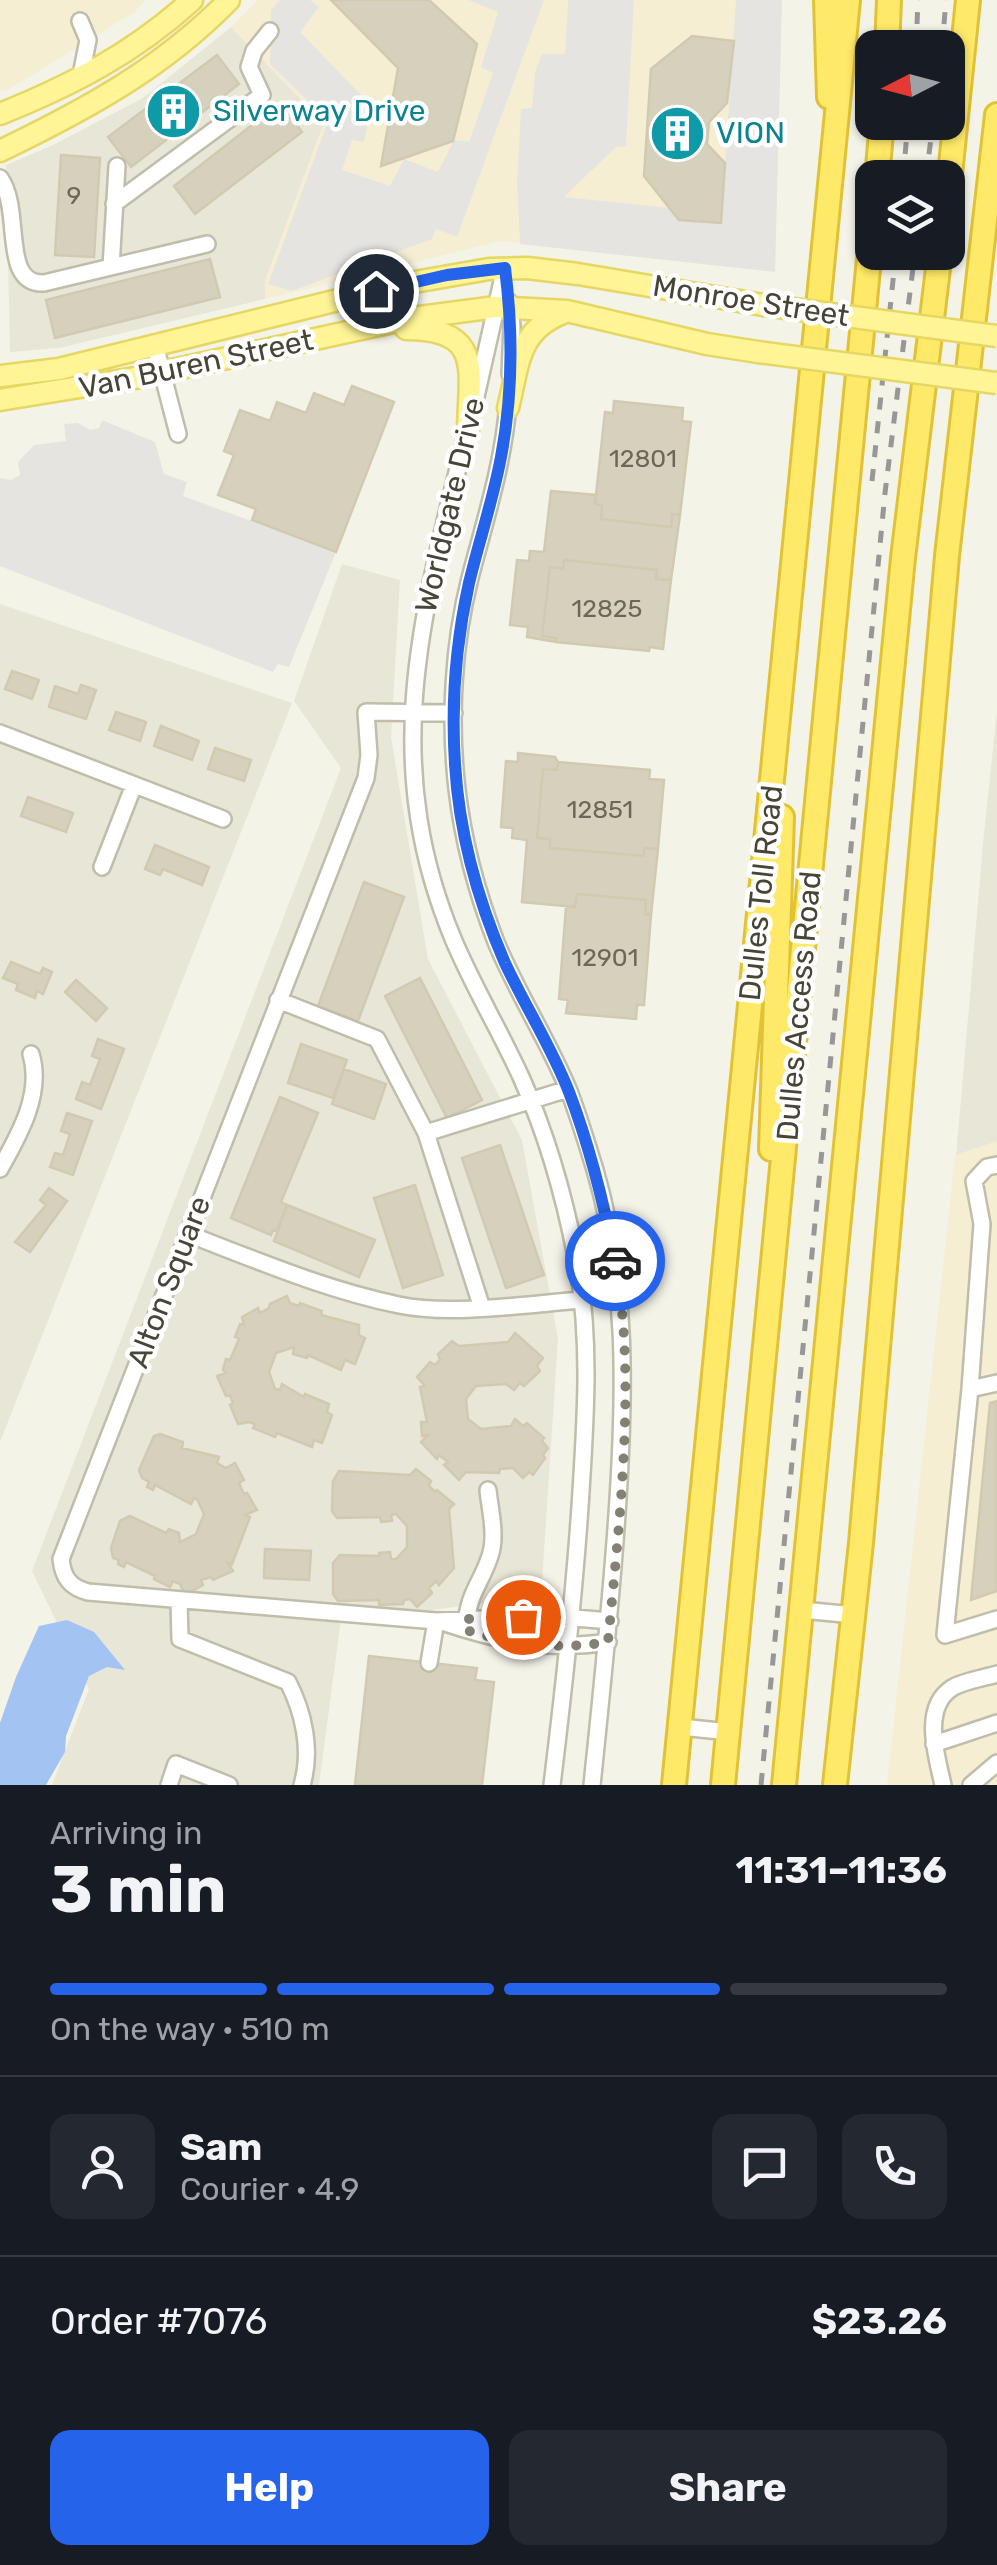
<!DOCTYPE html>
<html lang="en">
<head>
<meta charset="utf-8">
<style>
  :root { --surface:#171b24; --page:#242831; --text:#f1f3f6; --muted:#9ea1a6; --line:#363941; --accent:#2563eb }
  body { margin:0; font-family:Rubik,sans-serif; background:var(--page); color:var(--text); height:100vh; display:flex; flex-direction:column; font-size:38px; white-space:nowrap }
  * { box-sizing:border-box; margin:0 }
  p { font-size:32px; color:var(--muted) }
  .icon { flex:none; width:55px; height:55px; fill:none; stroke:currentColor; stroke-width:2; stroke-linecap:round; stroke-linejoin:round }
  .map { position:relative; height:1785px; overflow:hidden }
  .details { display:flex; flex-direction:column; background:var(--surface); flex:1 }
  .details>* { flex:none }
  .needle { width:65px; rotate:264deg }
  .fabs { position:absolute; left:855px; top:30px; display:grid; gap:20px }
  .fabs a { display:grid; place-items:center; width:110px; height:110px; border-radius:20px; background:var(--surface); box-shadow:0 2px 8px #0004; font-size:50px }
  .pin { position:absolute; display:grid; place-items:center; width:85px; height:85px; color:#fff; margin:-42px; border:5px solid #fff; border-radius:50%; box-shadow:0 2px 10px #0007 }
  .courier { position:absolute; display:grid; place-items:center; width:100px; height:100px; margin:-50px; border:8px solid #2563eb; border-radius:50%; background:#fff; color:#222; box-shadow:0 2px 12px #0007 }
  .overview em { font-style:normal; font-weight:700 }
  .overview div { display:flex; flex-direction:column-reverse }
  .overview { display:flex; align-items:center; justify-content:space-between; height:170px; padding:0 50px }
  h1 { font-size:65px; font-weight:700; line-height:75px }
  .bar { display:grid; grid-template-columns:repeat(4,1fr); gap:15px 10px; align-content:center; height:120px; padding:0 50px }
  .bar i { height:12px; border-radius:8px; background:var(--line) }
  .bar .on { background:var(--accent) }
  .bar p { grid-column:span 4 }
  .line { display:flex; align-items:center; gap:25px; padding:0 50px; border-top:2px solid var(--line) }
  .line div { flex:1 }
  .round { display:grid; place-items:center; flex:none; width:105px; height:105px; border-radius:20px; background:var(--page) }
  .cta { display:flex; gap:20px; margin-top:auto; padding:20px 50px }
  .cta a { flex:1; height:115px; border-radius:20px; background:var(--accent); color:#fff; font-size:40px; font-weight:700; line-height:115px; text-align:center }
  .cta a+a { background:var(--page); color:var(--text) }
  .map>svg:first-child { display:block }
  .residential { fill:#e8e6d6 }
  .commercial { fill:#f6eed3 }
  .parking { fill:#e6e4e0 }
  .water { fill:#a3c3f2 }
  .building { fill:#d6d1bd; stroke:#d1cab0; stroke-width:2.5 }
  .lines { fill:none; stroke-linecap:round; stroke-linejoin:round }
  .minor-casing { stroke:#c0bdaa; stroke-width:20 }
  .major-casing { stroke:#e6d764; stroke-width:25 }
  .highway-casing { stroke:#e1c236; stroke-width:28 }
  .minor { stroke:#fff; stroke-width:15 }
  .major { stroke:#fff596; stroke-width:20 }
  .highway { stroke:#ffe968; stroke-width:22 }
  .rail { stroke:#979797; stroke-width:5; stroke-dasharray:12 12; stroke-linecap:butt }
  .major-bridge-casing { stroke:#e6d764; stroke-width:25; stroke-linecap:butt }
  .major-bridge { stroke:#fff596; stroke-width:20 }
  .done { stroke:#848174; stroke-width:10; stroke-dasharray:0 18 }
  .route { stroke:#2563eb; stroke-width:12 }
  .labels { text-anchor:middle; stroke-width:9; stroke-linejoin:round; paint-order:stroke }
  .number-label { font-size:25px; fill:#6c6758 }
  .culture-label { font-size:30px; fill:#0d838f; stroke:#fff; text-anchor:start }
  .street-label { font-size:30px; fill:#484436; stroke:#fff }
</style>
</head>
<body>
<div class="map">
<svg width="997" height="1785" viewBox="0 0 997 1785">
  <rect width="100%" height="100%" fill="#f4f3e8"/>
  <path class="residential" d="M 231,27 L 324,123 L 265,281 L 265,299 L 59,348 L 10,352 L 6,165 L 53,145 L 143,98 Z
    M 342,564 L 400,580 L 391,737 L 428,959 L 522,1140 L 558,1339 L 541,1597 L 421,1611 L 343,1604 L 319,1785 L 52,1785 L 89,1689 L 32,1571 L 341,768 L 294,701 Z
    M 0,604 L 292,703 L 0,1442 Z
    M 997,710 L 997,1144 L 956,1157 L 984,833 Z"/>
  <path class="commercial" d="M 0,0 L 145,0 L 135,12 L 6,91 L 0,90 Z
    M 258,0 L 782,0 L 775,272 L 501,241 L 265,299 L 265,281 L 324,123 L 231,27 Z
    M 997,1141 L 997,1785 L 887,1785 L 955,1155 Z"/>
  <path class="parking" d="M 280,0 L 310,0 L 319,7 L 300,32 L 363,97 L 368,121 L 364,142 L 352,140 L 342,170 L 390,186 L 404,159 L 438,172 L 454,140 L 469,142 L 493,73 L 481,67 L 498,12 L 468,0 L 544,0 L 457,237 L 436,229 L 432,239 L 292,291 L 268,284 L 328,121 L 270,64 L 271,10 Z
    M 568,0 L 634,0 L 626,146 L 616,147 L 564,197 L 670,208 L 679,220 L 721,223 L 736,0 L 782,0 L 775,272 L 520,244 L 517,182 L 521,109 L 532,108 L 535,72 L 542,54 L 565,54 Z
    M 102,420 L 155,442 L 164,474 L 187,482 L 183,496 L 336,552 L 289,667 L 278,664 L 273,672 L 0,566 L 0,478 L 11,480 L 20,475 L 18,462 L 34,445 L 66,441 L 64,424 L 78,423 L 90,430 L 99,428 Z"/>
  <path class="water" d="M 67,1620 L 94,1632 L 125,1670 L 107,1667 L 89,1676 L 66,1736 L 65,1752 L 46,1785 L 0,1785 L 0,1723 L 16,1677 L 39,1626 Z"/>
  <path class="building" d="M 331,0 L 429,0 L 477,44 L 453,141 L 381,166 L 398,68 Z
    M 692,36 L 734,41 L 727,103 L 709,122 L 707,144 L 725,163 L 721,223 L 679,220 L 644,176 L 651,69 Z
    M 217,55 L 239,84 L 131,167 L 108,137 Z
    M 280,103 L 302,132 L 195,214 L 174,186 Z
    M 61,155 L 100,158 L 94,257 L 55,255 Z
    M 210,259 L 220,297 L 55,338 L 46,300 Z
    M 352,386 L 394,402 L 336,552 L 252,520 L 256,509 L 218,495 L 234,455 L 224,451 L 240,410 L 270,421 L 277,402 L 306,413 L 314,393 L 344,405 Z
    M 614,401 L 683,408 L 682,421 L 691,422 L 680,515 L 672,514 L 671,527 L 601,519 L 602,505 L 595,504 L 605,412 L 613,413 Z
    M 551,491 L 596,495 L 595,504 L 602,505 L 601,519 L 671,527 L 672,514 L 680,515 L 671,580 L 656,579 L 657,570 L 564,560 L 563,569 L 550,567 L 542,636 L 556,638 L 556,642 L 527,637 L 528,627 L 510,625 L 517,560 L 529,561 L 530,551 L 544,552 Z
    M 564,560 L 657,570 L 656,579 L 671,580 L 663,649 L 650,647 L 649,651 L 556,642 L 556,638 L 542,636 L 550,567 L 563,569 Z
    M 12,671 L 39,680 L 32,699 L 5,689 Z
    M 81,685 L 96,690 L 86,719 L 49,707 L 55,686 L 78,694 Z
    M 116,712 L 146,722 L 140,741 L 109,730 Z
    M 161,726 L 199,741 L 192,760 L 154,746 Z
    M 215,748 L 251,760 L 244,781 L 208,769 Z
    M 518,753 L 555,757 L 558,762 L 557,770 L 543,769 L 537,838 L 550,839 L 550,848 L 644,856 L 644,848 L 658,849 L 651,915 L 645,914 L 646,900 L 577,894 L 575,907 L 522,902 L 527,840 L 512,838 L 513,828 L 501,827 L 506,761 L 518,762 Z
    M 558,762 L 650,770 L 649,779 L 664,780 L 658,849 L 644,848 L 644,856 L 550,848 L 550,839 L 537,838 L 543,769 L 557,770 Z
    M 28,797 L 73,813 L 66,832 L 21,816 Z
    M 155,845 L 209,867 L 202,885 L 163,869 L 160,875 L 145,869 Z
    M 364,882 L 404,897 L 358,1021 L 318,1006 Z
    M 577,894 L 646,900 L 645,914 L 651,915 L 644,1005 L 637,1005 L 636,1019 L 566,1013 L 568,1000 L 559,999 L 566,907 L 575,907 Z
    M 11,962 L 40,974 L 43,968 L 52,972 L 43,994 L 37,991 L 35,998 L 16,990 L 18,984 L 3,978 Z
    M 420,978 L 482,1100 L 447,1118 L 385,996 Z
    M 76,980 L 107,1008 L 96,1021 L 65,992 Z
    M 98,1039 L 124,1049 L 101,1109 L 76,1099 L 82,1082 L 90,1085 L 100,1059 L 92,1056 Z
    M 301,1044 L 347,1060 L 333,1098 L 288,1083 Z
    M 344,1069 L 386,1084 L 374,1119 L 332,1104 Z
    M 280,1097 L 318,1113 L 281,1202 L 287,1205 L 277,1231 L 273,1230 L 271,1235 L 231,1218 Z
    M 67,1113 L 92,1121 L 73,1175 L 50,1167 L 55,1153 L 63,1155 L 70,1134 L 61,1131 Z
    M 500,1145 L 544,1275 L 506,1288 L 462,1158 Z
    M 415,1185 L 443,1275 L 403,1288 L 374,1198 Z
    M 49,1188 L 67,1201 L 30,1252 L 15,1242 L 46,1205 L 40,1200 Z
    M 287,1205 L 375,1240 L 359,1277 L 274,1241 Z
    M 287,1296 L 290,1303 L 299,1306 L 300,1303 L 322,1311 L 321,1315 L 359,1325 L 359,1335 L 365,1338 L 355,1364 L 345,1360 L 341,1370 L 308,1355 L 307,1358 L 293,1354 L 294,1347 L 276,1353 L 269,1372 L 275,1389 L 280,1390 L 282,1384 L 304,1397 L 305,1394 L 329,1404 L 327,1412 L 332,1415 L 322,1443 L 314,1440 L 312,1447 L 277,1433 L 275,1437 L 253,1428 L 255,1424 L 249,1422 L 238,1424 L 230,1405 L 233,1403 L 230,1395 L 226,1396 L 217,1376 L 226,1373 L 223,1370 L 226,1359 L 230,1360 L 239,1339 L 235,1337 L 240,1324 L 244,1325 L 242,1317 L 258,1308 L 260,1313 L 269,1308 L 270,1304 Z
    M 515,1333 L 543,1358 L 537,1366 L 540,1371 L 524,1386 L 520,1383 L 514,1390 L 506,1384 L 476,1386 L 466,1399 L 468,1419 L 481,1429 L 511,1426 L 515,1419 L 523,1426 L 527,1423 L 544,1438 L 542,1441 L 548,1448 L 543,1455 L 545,1458 L 533,1475 L 529,1472 L 523,1478 L 513,1468 L 500,1469 L 499,1473 L 466,1472 L 459,1480 L 444,1465 L 448,1462 L 439,1455 L 437,1459 L 421,1442 L 428,1435 L 422,1436 L 421,1422 L 427,1422 L 420,1387 L 425,1386 L 417,1377 L 430,1362 L 435,1365 L 440,1360 L 438,1354 L 452,1341 L 459,1346 L 508,1342 Z
    M 997,1401 L 997,1591 L 971,1600 L 990,1403 Z
    M 160,1434 L 183,1442 L 182,1448 L 219,1457 L 217,1463 L 226,1468 L 235,1463 L 244,1480 L 239,1483 L 244,1494 L 247,1493 L 257,1510 L 245,1515 L 250,1517 L 232,1564 L 228,1563 L 233,1571 L 213,1580 L 211,1577 L 201,1580 L 203,1585 L 185,1595 L 180,1584 L 173,1581 L 170,1587 L 154,1579 L 155,1576 L 126,1562 L 124,1567 L 118,1564 L 119,1560 L 113,1558 L 111,1548 L 120,1521 L 130,1516 L 166,1533 L 169,1529 L 179,1533 L 180,1542 L 196,1534 L 204,1514 L 197,1499 L 194,1498 L 191,1504 L 155,1485 L 153,1490 L 147,1487 L 149,1482 L 142,1478 L 139,1470 L 154,1436 Z
    M 416,1469 L 431,1481 L 429,1486 L 435,1492 L 437,1490 L 454,1504 L 449,1509 L 454,1568 L 439,1585 L 436,1581 L 429,1588 L 432,1593 L 417,1607 L 410,1599 L 404,1600 L 403,1604 L 379,1605 L 379,1600 L 338,1601 L 333,1594 L 333,1563 L 340,1555 L 379,1556 L 379,1553 L 390,1552 L 391,1559 L 396,1559 L 407,1547 L 407,1526 L 396,1514 L 391,1515 L 392,1521 L 381,1522 L 380,1517 L 337,1518 L 332,1511 L 333,1481 L 339,1471 L 410,1475 Z
    M 265,1549 L 311,1551 L 309,1580 L 264,1578 Z
    M 369,1656 L 477,1668 L 475,1680 L 494,1682 L 482,1785 L 355,1785 Z"/>
  <g class="lines">
    <defs>
      <path id="minor" d="M 80,21 L 88,40 L 80,80
        M 0,178 C 23,210 0,285 44,283 L 207,244
        M 114,204 L 262,95 L 249,67 L 254,51 L 270,31
        M 111,267 L 117,166
        M 509,302 L 512,326 L 510,374
        M 155,345 L 178,434
        M 475,401 L 505,268
        M 508,402 C 504,462 485,520 470,578 C 453,645 449,720 457,789 C 463,841 477,893 496,942 C 517,993 548,1040 569,1091 C 579,1117 587,1144 595,1170 C 627,1279 625,1387 618,1499 C 612,1595 602,1690 592,1785
        M 469,423 C 425,606 376,756 454,941 C 474,988 500,1031 521,1077 C 547,1135 564,1195 576,1257 C 591,1335 586,1413 581,1491 C 575,1590 564,1687 552,1785
        M 454,713 L 366,712 L 369,755 L 366,778 L 61,1559 C 63,1578 70,1587 88,1592 L 436,1621 L 552,1616 L 610,1621
        M 0,733 L 223,819
        M 102,867 L 134,785
        M 278,1000 L 377,1039 L 426,1133 L 482,1308
        M 426,1133 L 568,1089
        M 997,1165 L 987,1167 L 974,1181 L 982,1224 L 970,1389 L 945,1635 L 997,1619
        M 0,1169 C 19,1135 43,1094 31,1054
        M 188,1234 C 256,1260 326,1290 399,1305 C 451,1316 528,1304 582,1300
        M 970,1389 L 997,1383
        M 179,1601 L 180,1639 L 288,1682 C 304,1713 312,1751 302,1785
        M 802,1610 L 854,1615
        M 445,1623 C 502,1642 547,1651 608,1642
        M 466,1626 C 468,1593 481,1584 490,1556 C 497,1536 490,1510 488,1490
        M 429,1663 L 436,1621
        M 681,1727 L 729,1732
        M 934,1744 L 997,1723
        M 169,1785 L 176,1764 L 229,1785
        M 943,1785 C 937,1757 921,1708 952,1688 C 963,1681 984,1678 997,1674
        M 971,1785 L 997,1763"/>
      <path id="major" d="M 0,114 C 72,85 134,53 192,0
        M 0,151 C 85,110 163,68 229,0
        M 406,329 C 484,329 469,370 468,430
        M 0,376 L 59,369 L 403,284 L 489,269 L 527,268 L 578,274 L 763,305
        M 0,400 L 135,378 L 412,318 L 496,307 L 567,311 L 707,344 L 758,352
        M 508,408 C 519,365 517,331 563,313"/>
      <path id="highway" d="M 826,0 L 829,97
        M 887,48 L 889,0
        M 877,178 L 882,122
        M 948,194 L 968,0
        M 771,1149 L 782,817
        M 674,1785 L 848,0
        M 723,1785 L 872,227
        M 784,1785 L 903,558 L 940,252
        M 835,1785 L 861,1543 L 947,556 L 997,115"/>
    </defs>
    <use href="#minor" class="minor-casing"/>
    <use href="#major" class="major-casing"/>
    <use href="#highway" class="highway-casing"/>
    <use href="#minor" class="minor"/>
    <use href="#major" class="major"/>
    <use href="#highway" class="highway"/>
    <path class="rail" d="M 916,48 L 918,0
      M 942,48 L 946,0
      M 903,178 L 908,122
      M 926,178 L 933,122
      M 872,481 L 896,252
      M 761,1785 L 885,493 L 915,252"/>
    <defs>
      <path id="major-bridge" d="M 763,305 L 997,336
        M 758,352 L 997,383"/>
    </defs>
    <use href="#major-bridge" class="major-bridge-casing"/>
    <use href="#major-bridge" class="major-bridge"/>
  </g>
  <g class="lines">
    <path class="done" d="M 523,1617 L 466,1619 L 466,1630 C 515,1645 558,1650 608,1642 C 619,1524 637,1378 615,1261"/>
    <path class="route" d="M 376,291 L 447,275 L 505,268 C 513,331 513,394 501,457 C 493,500 479,541 469,583 C 456,642 451,704 455,764 C 459,832 478,901 505,963 C 525,1006 552,1048 569,1092 C 590,1147 604,1204 615,1261"/>
  </g>
  <defs>
    <symbol id="building-disc" viewBox="-11 -11 22 22"><circle r="9.5" fill="#0f9aa8" stroke="#fff"/><path d="M-4-6H4V6H1V3H-1V6H-4ZM-2.5-4.3h1.7v1.8h-1.7ZM.8-4.3h1.7v1.8H.8ZM-2.5-1h1.7V.8h-1.7ZM.8-1h1.7V.8H.8Z" fill="#fff"/></symbol>
  </defs>
  <g fill-rule="evenodd">
    <use href="#building-disc" x="142" y="80" width="63" height="63"/>
    <use href="#building-disc" x="646" y="102" width="63" height="63"/>
  </g>
  <g class="labels">
    <g class="number-label">
      <text x="74" y="204">9</text>
      <text x="643" y="467">12801</text>
      <text x="607" y="617">12825</text>
      <text x="600" y="818">12851</text>
      <text x="605" y="966">12901</text>
    </g>
    <g class="culture-label">
      <text x="213" y="121">Silverway Drive</text>
      <text x="716" y="143">VION</text>
    </g>
    <g class="street-label">
      <text transform="translate(751 301) rotate(9)" y="10">Monroe Street</text>
      <text transform="translate(196 364) rotate(-12)" y="10">Van Buren Street</text>
      <text transform="translate(450 505) rotate(-77)" y="10">Worldgate Drive</text>
      <text transform="translate(761 893) rotate(-84)" y="10">Dulles Toll Road</text>
      <text transform="translate(799 1006) rotate(-85)" y="10">Dulles Access Road</text>
      <text transform="translate(169 1282) rotate(-69)" y="10">Alton Square</text>
    </g>
  </g>
</svg>
<div class="fabs">
<a><svg class="needle" viewBox="-14 -14 28 28"><path d="M0-13l5 13h-10z" fill="#e53935"/><path d="M0 13l5-13h-10z" fill="#9ea1a6"/></svg></a>
<a><svg class="icon" aria-label="layers" viewBox="0 0 24 24"><path d="M12 4l9 5-9 5-9-5zM3 14l9 5 9-5"/></svg></a>
</div>
<div class="pin" style="left:523px;top:1617px;background:#ea580c"><svg class="icon" aria-label="bag" viewBox="0 0 24 24"><path d="M5 8h14l-1 12H6zM9 8a3 3 0 0 1 6 0"/></svg></div>
<div class="pin" style="left:376px;top:291px;background:#1f2937"><svg class="icon" aria-label="home" viewBox="0 0 24 24"><path d="M3 11l9-7 9 7M6 9v11h12V9"/></svg></div>
<div class="courier" style="left:615px;top:1261px"><svg class="icon" aria-label="car" viewBox="0 0 24 24"><path d="M5 17H2v-5l4-1 3-4h7l3 4 3 1v5h-3M9 17h6M6 11h13"/><circle cx="7" cy="17" r="2"/><circle cx="17" cy="17" r="2"/></svg></div>
</div>
<section class="details">
<div class="overview"><div><h1>3 min</h1><p>Arriving in</p></div><em>11:31–11:36</em></div>
<div class="bar"><i class="on"></i><i class="on"></i><i class="on"></i><i></i><p>On the way · 510 m</p></div>
<div class="line" style="height:180px"><a class="round"><svg class="icon" aria-label="person" viewBox="0 0 24 24"><circle cx="12" cy="8" r="4"/><path d="M4 21q1-7 8-7t8 7"/></svg></a><div><b>Sam</b><p>Courier · 4.9</p></div><a class="round"><svg class="icon" aria-label="chat" viewBox="0 0 24 24"><path d="M4 5h16v11H9l-5 4z"/></svg></a><a class="round"><svg class="icon" aria-label="phone" viewBox="0 0 24 24"><path d="M5 4h4l2 5-3 2q2 4 5 5l2-3 5 2v4C11 20 4 13 5 4z"/></svg></a></div>
<div class="line" style="height:130px"><div>Order #7076</div><b>$23.26</b></div>
<div class="cta"><a>Help</a><a>Share</a></div>
</section>
</body>
</html>
